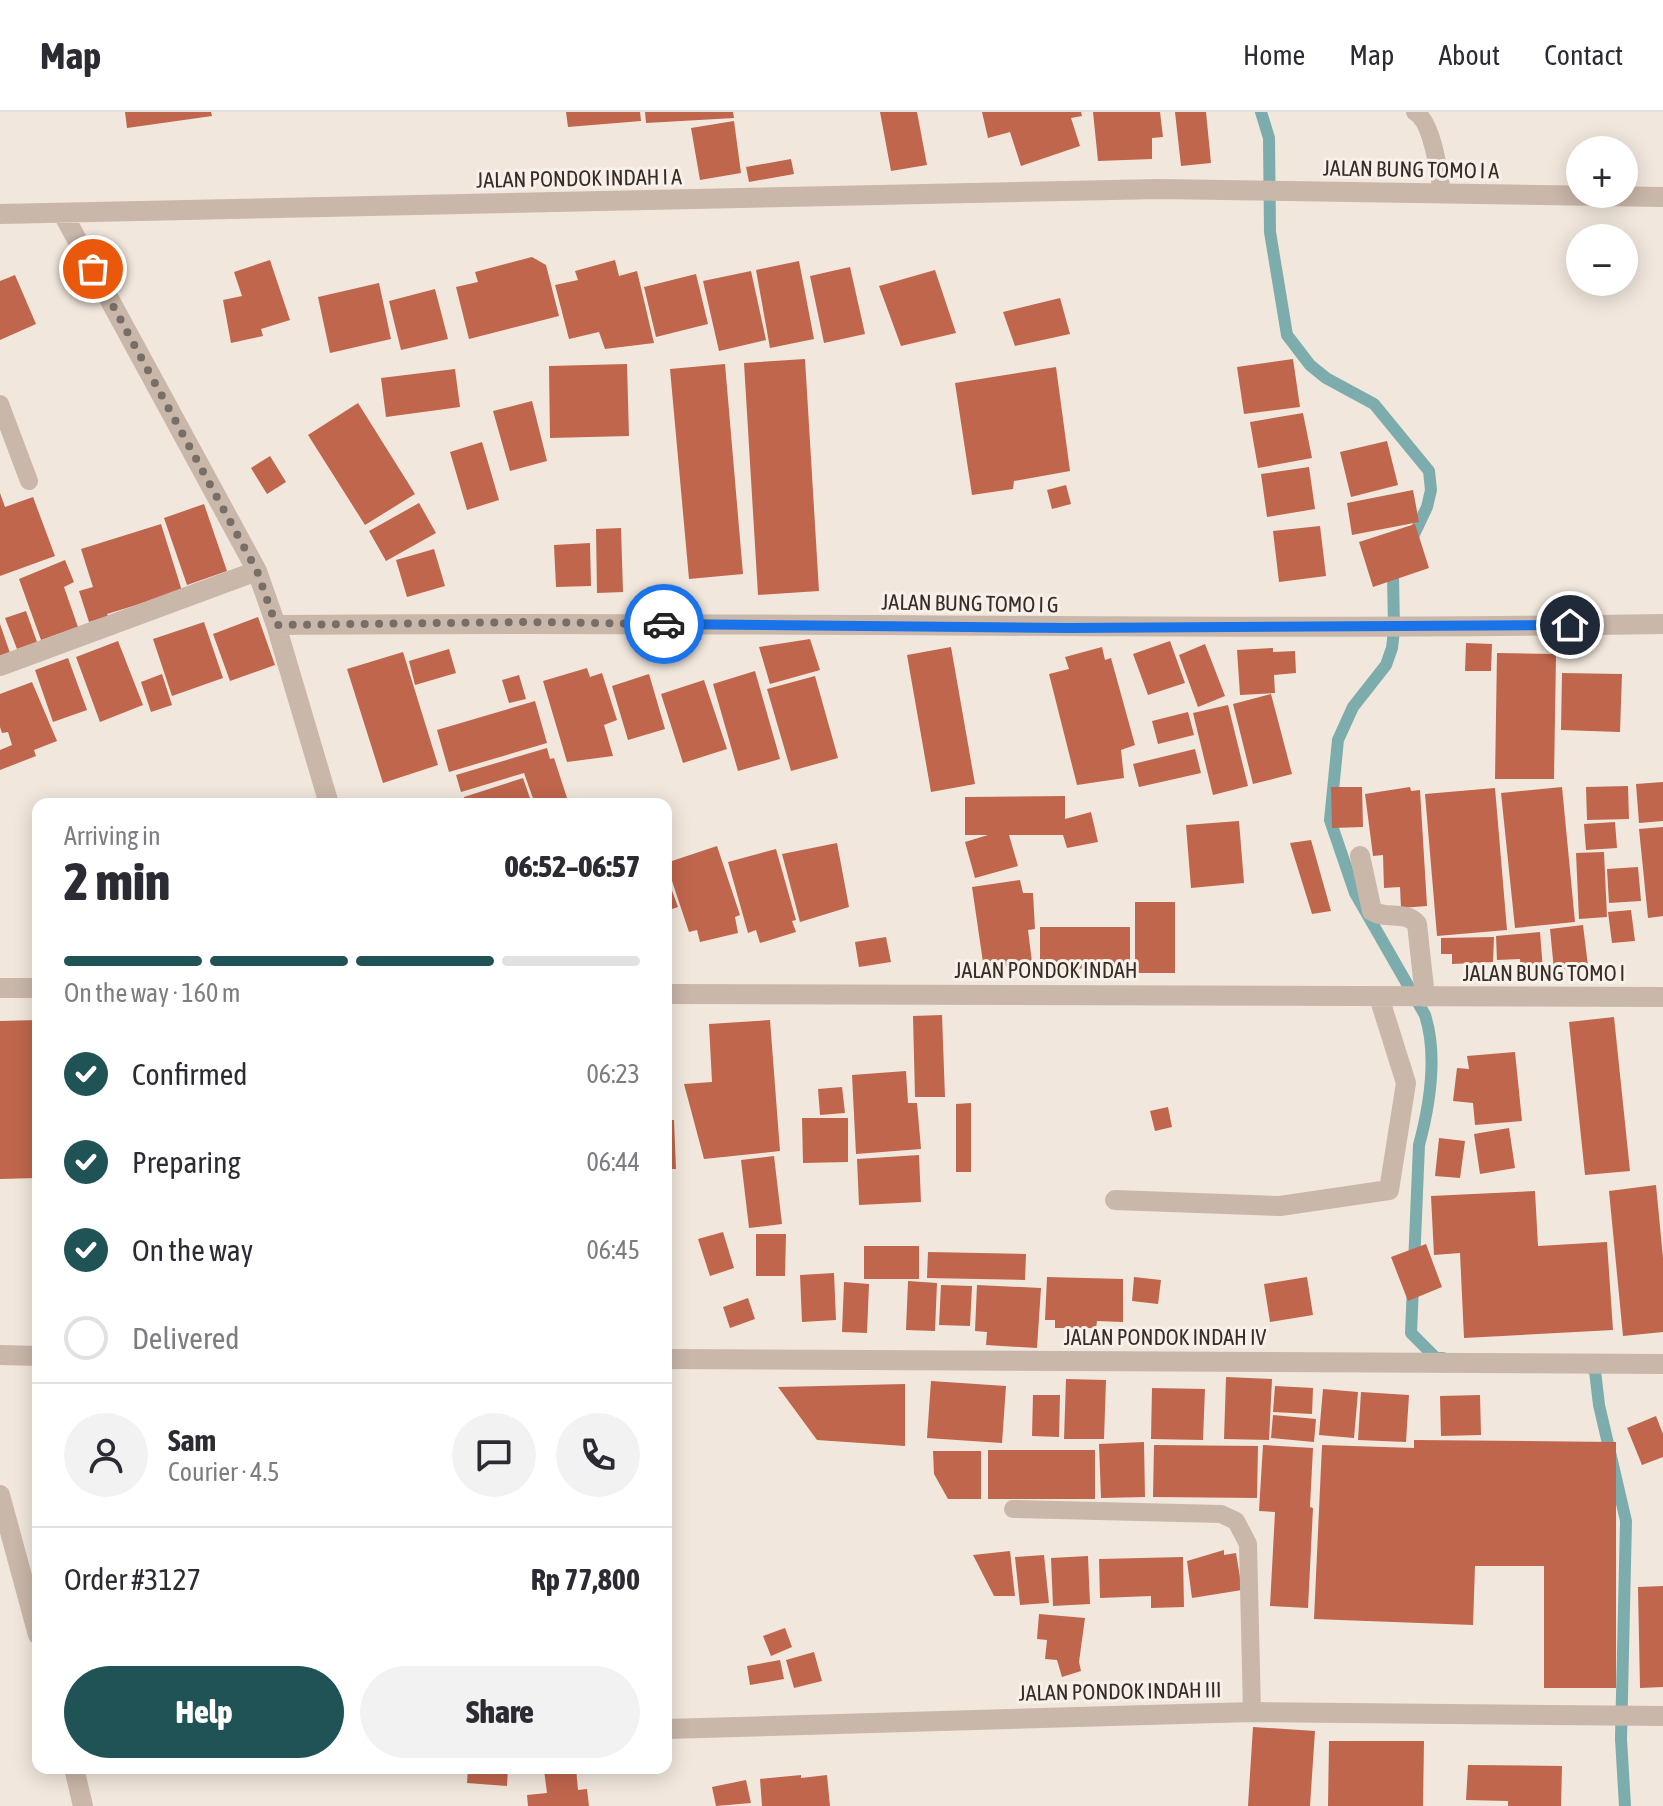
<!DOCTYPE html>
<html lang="en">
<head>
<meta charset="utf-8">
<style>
  :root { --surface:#fff; --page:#f2f2f3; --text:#2b2b33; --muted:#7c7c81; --line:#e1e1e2; --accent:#205356 }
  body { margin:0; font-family:"Asap Condensed",sans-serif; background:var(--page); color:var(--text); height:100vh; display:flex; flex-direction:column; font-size:30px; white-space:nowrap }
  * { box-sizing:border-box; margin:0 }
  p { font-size:26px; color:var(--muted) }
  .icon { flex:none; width:44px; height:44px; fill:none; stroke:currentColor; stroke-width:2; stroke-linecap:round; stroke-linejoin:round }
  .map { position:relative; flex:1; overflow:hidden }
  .drawer { position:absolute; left:32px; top:686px; width:640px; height:976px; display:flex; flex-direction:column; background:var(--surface); border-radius:16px; box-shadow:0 4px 20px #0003 }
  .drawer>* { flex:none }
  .buttons { position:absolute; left:1566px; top:24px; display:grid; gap:16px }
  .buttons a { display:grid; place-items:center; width:72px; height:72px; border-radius:50%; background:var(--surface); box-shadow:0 4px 20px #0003; font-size:40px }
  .pin { position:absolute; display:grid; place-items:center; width:68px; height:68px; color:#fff; margin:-34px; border:4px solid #fff; border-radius:50%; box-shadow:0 2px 8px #0007 }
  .courier { position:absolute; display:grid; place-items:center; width:80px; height:80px; margin:-40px; border:6px solid #1a73e8; border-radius:50%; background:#fff; color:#222; box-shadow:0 2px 10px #0007 }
  .summary em { font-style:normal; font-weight:800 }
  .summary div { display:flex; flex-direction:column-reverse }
  .summary { display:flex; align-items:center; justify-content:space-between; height:136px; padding:0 32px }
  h1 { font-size:52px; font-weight:800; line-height:60px }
  .bar { display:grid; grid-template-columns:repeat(4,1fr); gap:12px 8px; align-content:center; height:96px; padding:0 32px }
  .bar i { height:10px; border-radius:6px; background:var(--line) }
  .bar .selected { background:var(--accent) }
  .bar p { grid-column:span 4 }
  .line { display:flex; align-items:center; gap:20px; padding:0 32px; border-top:2px solid var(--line) }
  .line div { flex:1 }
  .round { display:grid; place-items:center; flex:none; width:84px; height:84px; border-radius:42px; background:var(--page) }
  ol { padding:0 32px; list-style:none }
  li { display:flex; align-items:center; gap:24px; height:88px }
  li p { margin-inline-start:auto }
  li .icon { padding:8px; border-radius:50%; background:var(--accent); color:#fff; stroke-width:4 }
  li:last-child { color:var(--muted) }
  li i { width:44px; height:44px; border:4px solid var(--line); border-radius:50% }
  .action { display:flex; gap:16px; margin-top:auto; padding:16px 32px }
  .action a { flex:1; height:92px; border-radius:48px; background:var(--accent); color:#fff; font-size:32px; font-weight:800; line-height:92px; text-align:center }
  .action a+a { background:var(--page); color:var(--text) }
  header { display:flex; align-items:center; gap:48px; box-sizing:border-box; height:112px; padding:0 40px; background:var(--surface); border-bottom:2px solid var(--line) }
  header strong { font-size:38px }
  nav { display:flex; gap:44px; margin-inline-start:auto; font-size:28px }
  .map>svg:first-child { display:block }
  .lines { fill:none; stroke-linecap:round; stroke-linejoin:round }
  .stream { stroke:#7dacad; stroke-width:12 }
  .building { fill:#c0664c }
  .service { stroke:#c9b7a9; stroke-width:18 }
  .minor { stroke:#c9b7a9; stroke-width:20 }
  .done { stroke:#776e68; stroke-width:8; stroke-dasharray:0 14.4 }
  .route { stroke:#1a73e8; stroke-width:10 }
  .labels { text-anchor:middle; stroke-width:6; stroke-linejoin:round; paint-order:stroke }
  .street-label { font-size:22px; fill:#362d29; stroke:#f9f1e9 }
</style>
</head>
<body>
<header>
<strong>Map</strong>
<nav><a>Home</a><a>Map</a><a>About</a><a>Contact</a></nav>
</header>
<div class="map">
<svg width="1663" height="1694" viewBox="0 0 1663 1694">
  <rect width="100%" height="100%" fill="#f1e7dd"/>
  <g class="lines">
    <path class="stream" d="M 1261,0 L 1269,26 L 1270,120 L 1287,223 L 1310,253 L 1326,266 L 1374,292 L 1429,359 L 1431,378 L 1427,395 L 1409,433
      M 1396,456 L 1393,462 L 1394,518 L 1392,536 L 1386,553 L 1353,595 L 1338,628 L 1330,708 L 1355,781 L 1425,903 C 1438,944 1430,992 1419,1033 L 1414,1152
      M 1413,1174 L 1411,1221 L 1436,1246 L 1443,1246
      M 1586,1252 L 1595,1259 L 1599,1293 L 1626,1409 L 1621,1627 L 1625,1694"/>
  </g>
  <path class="building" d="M 125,0 L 211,0 L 212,4 L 127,16 Z
    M 566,0 L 640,0 L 641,9 L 568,15 Z
    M 645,0 L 733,0 L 734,6 L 646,11 Z
    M 880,0 L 917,0 L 927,53 L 891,59 Z
    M 982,0 L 1081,0 L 1082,4 L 1071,6 L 1080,34 L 1021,54 L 1010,20 L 988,26 Z
    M 1093,0 L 1160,0 L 1163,25 L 1152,26 L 1152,47 L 1098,49 Z
    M 1175,0 L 1206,0 L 1211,51 L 1181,54 Z
    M 734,9 L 741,61 L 700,68 L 691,16 Z
    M 791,47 L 794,62 L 749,70 L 746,55 Z
    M 532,145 L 546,153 L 559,204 L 469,227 L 456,175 L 478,170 L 475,160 Z
    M 270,148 L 290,208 L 261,217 L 263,224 L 231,231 L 223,188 L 242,184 L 234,160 Z
    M 615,148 L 619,164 L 637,159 L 654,231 L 605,237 L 599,220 L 569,227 L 555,173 L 578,168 L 575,159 Z
    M 799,149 L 814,227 L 770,236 L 756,158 Z
    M 850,155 L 865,222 L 824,231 L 810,164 Z
    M 935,158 L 956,221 L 901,234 L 879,174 Z
    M 751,159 L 766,228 L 719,239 L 703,169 Z
    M 696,162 L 708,212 L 656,225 L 644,175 Z
    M 15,163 L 36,212 L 0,228 L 0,169 Z
    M 379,171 L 391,227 L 330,241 L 318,185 Z
    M 435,177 L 448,227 L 401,238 L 389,189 Z
    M 1060,186 L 1070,222 L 1015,234 L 1003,200 Z
    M 805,247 L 819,479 L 758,483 L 744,251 Z
    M 1293,247 L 1300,295 L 1244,302 L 1237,255 Z
    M 627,252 L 629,324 L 550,326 L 549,254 Z
    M 725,252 L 743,462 L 689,467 L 670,257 Z
    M 1056,255 L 1070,359 L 1014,369 L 1013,377 L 972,383 L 955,271 Z
    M 455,257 L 460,295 L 386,305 L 381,266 Z
    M 532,289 L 547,349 L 510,359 L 493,299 Z
    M 358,291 L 415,382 L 365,413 L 308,323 Z
    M 1303,301 L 1312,346 L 1258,356 L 1250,310 Z
    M 1387,329 L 1398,373 L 1351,385 L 1340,340 Z
    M 482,330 L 499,388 L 467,398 L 450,340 Z
    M 270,344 L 286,370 L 267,382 L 251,356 Z
    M 1309,355 L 1315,397 L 1267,405 L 1261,362 Z
    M 1066,373 L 1071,392 L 1052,397 L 1047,378 Z
    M 1413,378 L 1419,410 L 1352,423 L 1347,391 Z
    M 0,381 L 5,395 L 33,385 L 55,444 L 0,464 Z
    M 419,391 L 436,421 L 386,449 L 369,419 Z
    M 204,392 L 227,459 L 187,473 L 164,406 Z
    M 161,412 L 182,479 L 107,502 L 108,504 L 89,510 L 79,479 L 93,475 L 81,437 Z
    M 1415,412 L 1429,456 L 1373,475 L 1359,430 Z
    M 1320,414 L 1326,464 L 1279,470 L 1273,419 Z
    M 621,416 L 623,480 L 597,481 L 596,417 Z
    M 590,431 L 591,474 L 556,475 L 554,433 Z
    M 434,437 L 445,474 L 407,485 L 396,448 Z
    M 65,448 L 74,470 L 64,475 L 78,515 L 41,528 L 19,467 Z
    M 26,499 L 37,530 L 17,537 L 5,506 Z
    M 258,505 L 275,553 L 230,569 L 213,522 Z
    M 204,510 L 223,566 L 172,584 L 153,527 Z
    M 0,512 L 10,541 L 0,544 Z
    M 810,527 L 820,558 L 770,572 L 759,535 Z
    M 118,529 L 143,593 L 100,610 L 76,545 Z
    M 1170,529 L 1185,571 L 1148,583 L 1133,542 Z
    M 1466,531 L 1492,532 L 1491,559 L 1465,559 Z
    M 1205,532 L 1225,584 L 1198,595 L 1179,543 Z
    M 951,535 L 975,672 L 931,680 L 907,543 Z
    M 1102,535 L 1105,548 L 1111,546 L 1135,633 L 1121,638 L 1124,666 L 1077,673 L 1049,562 L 1069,557 L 1065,545 Z
    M 1273,536 L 1273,540 L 1295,539 L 1296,561 L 1274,563 L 1275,581 L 1240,583 L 1237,538 Z
    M 449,537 L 456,561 L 415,573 L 409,549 Z
    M 403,540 L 438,653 L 383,671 L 347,557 Z
    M 1497,541 L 1556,542 L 1554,667 L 1495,667 Z
    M 68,546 L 87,598 L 53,610 L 35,558 Z
    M 587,556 L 590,565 L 602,561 L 617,608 L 604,613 L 613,644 L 567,650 L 543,569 Z
    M 755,559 L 780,647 L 738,659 L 713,572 Z
    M 1562,561 L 1622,562 L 1620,620 L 1561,618 Z
    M 162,562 L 172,593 L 151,600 L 141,570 Z
    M 649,562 L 665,617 L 628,628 L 612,574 Z
    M 519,563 L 526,587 L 509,591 L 502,568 Z
    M 815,564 L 838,646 L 791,659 L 767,577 Z
    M 704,568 L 727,637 L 683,651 L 661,582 Z
    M 32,570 L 57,629 L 34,638 L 36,644 L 0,658 L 0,638 L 12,633 L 8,620 L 2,621 L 0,615 L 0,582 Z
    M 1271,582 L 1292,662 L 1253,672 L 1233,592 Z
    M 535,589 L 547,631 L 449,660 L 437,618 Z
    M 1228,593 L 1248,674 L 1213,683 L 1193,601 Z
    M 1188,600 L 1194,623 L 1158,632 L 1152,609 Z
    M 547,636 L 550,647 L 554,646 L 569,692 L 535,692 L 524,661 L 461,680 L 456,663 Z
    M 1195,637 L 1201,661 L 1139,675 L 1133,652 Z
    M 523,666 L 532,692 L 466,692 L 464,685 Z
    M 1663,670 L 1663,709 L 1639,711 L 1636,672 Z
    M 1628,674 L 1629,707 L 1587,708 L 1586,675 Z
    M 1331,675 L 1362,675 L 1363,715 L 1332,716 Z
    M 1410,675 L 1411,679 L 1420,678 L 1427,794 L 1401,796 L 1400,775 L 1384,776 L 1383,743 L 1373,744 L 1365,682 Z
    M 1562,675 L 1575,810 L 1515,816 L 1501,681 Z
    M 1495,676 L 1507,818 L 1437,824 L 1425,682 Z
    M 1065,684 L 1065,707 L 1091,700 L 1098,730 L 1067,736 L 1063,723 L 1009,723 L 1018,754 L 975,766 L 965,730 L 988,723 L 965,723 L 965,685 Z
    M 1239,709 L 1244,771 L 1191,776 L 1186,713 Z
    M 1615,710 L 1617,736 L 1586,738 L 1584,712 Z
    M 1663,715 L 1663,804 L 1648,806 L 1639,717 Z
    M 1311,728 L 1331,799 L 1312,802 L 1290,731 Z
    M 837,731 L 849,795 L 800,810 L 782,742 Z
    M 717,734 L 740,803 L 735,805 L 738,821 L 700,830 L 697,818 L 689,820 L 666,751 Z
    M 776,737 L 796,808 L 792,809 L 796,820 L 760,831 L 756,818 L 748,821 L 728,750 Z
    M 1604,740 L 1607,805 L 1579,807 L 1576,741 Z
    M 1638,755 L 1641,789 L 1609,791 L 1607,757 Z
    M 666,762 L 678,795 L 666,799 Z
    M 1020,768 L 1023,781 L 1033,781 L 1035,817 L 1028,818 L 1032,850 L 984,857 L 972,775 Z
    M 1135,790 L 1175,790 L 1175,861 L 1135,861 Z
    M 1631,798 L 1635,829 L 1612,831 L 1608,800 Z
    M 1583,813 L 1588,854 L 1554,858 L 1550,817 Z
    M 1040,815 L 1130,815 L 1130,856 L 1040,857 Z
    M 1540,820 L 1543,858 L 1521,860 L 1520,847 L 1497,848 L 1496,824 Z
    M 886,825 L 891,850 L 859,855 L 855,830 Z
    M 1494,825 L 1493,850 L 1452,852 L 1452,842 L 1441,842 L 1441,826 Z
    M 942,903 L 945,985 L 915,985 L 913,904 Z
    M 1614,905 L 1630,1059 L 1585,1063 L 1569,910 Z
    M 38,908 L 38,1066 L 0,1067 L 0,909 Z
    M 770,908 L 780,1039 L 704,1047 L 684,972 L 712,970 L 709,912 Z
    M 1515,940 L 1522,1009 L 1475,1013 L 1473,991 L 1453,989 L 1457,956 L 1469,957 L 1467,944 Z
    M 906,959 L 908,991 L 917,991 L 921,1037 L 856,1042 L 852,963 Z
    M 842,975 L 845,1001 L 820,1003 L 818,977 Z
    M 971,991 L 971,1060 L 956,1060 L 956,992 Z
    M 1168,995 L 1172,1015 L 1155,1019 L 1150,999 Z
    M 802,1006 L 848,1006 L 848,1050 L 803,1051 Z
    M 666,1008 L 674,1008 L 676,1057 L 666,1057 Z
    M 1509,1016 L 1515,1056 L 1480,1062 L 1474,1022 Z
    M 1439,1026 L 1465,1029 L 1460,1066 L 1435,1064 Z
    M 919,1043 L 921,1090 L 859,1093 L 857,1047 Z
    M 774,1044 L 782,1112 L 749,1116 L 741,1048 Z
    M 1656,1073 L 1663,1146 L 1663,1220 L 1623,1224 L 1609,1079 Z
    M 1535,1079 L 1538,1134 L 1607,1130 L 1613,1218 L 1464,1226 L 1460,1141 L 1434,1143 L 1431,1084 Z
    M 723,1120 L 734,1156 L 710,1164 L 698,1127 Z
    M 756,1122 L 786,1122 L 785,1164 L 756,1164 Z
    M 1426,1132 L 1442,1175 L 1408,1189 L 1391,1145 Z
    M 864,1134 L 919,1134 L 919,1167 L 864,1167 Z
    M 928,1140 L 1026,1142 L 1025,1168 L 927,1166 Z
    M 834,1161 L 836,1208 L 802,1210 L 800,1163 Z
    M 1047,1165 L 1123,1167 L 1123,1210 L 1097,1209 L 1096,1216 L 1055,1216 L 1055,1208 L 1045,1208 Z
    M 1134,1165 L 1161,1168 L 1158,1192 L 1132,1189 Z
    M 1307,1165 L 1313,1203 L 1270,1210 L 1264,1172 Z
    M 908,1169 L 937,1171 L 935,1219 L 906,1218 Z
    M 844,1170 L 869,1172 L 867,1221 L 842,1220 Z
    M 941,1173 L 972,1174 L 970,1214 L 939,1213 Z
    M 977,1173 L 1041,1176 L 1037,1236 L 986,1233 L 987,1220 L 975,1219 Z
    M 748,1186 L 755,1207 L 730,1216 L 723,1195 Z
    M 1226,1265 L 1272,1267 L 1269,1328 L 1224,1327 Z
    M 1066,1267 L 1106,1268 L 1104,1327 L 1064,1327 Z
    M 931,1269 L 1006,1274 L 1002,1331 L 927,1326 Z
    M 905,1272 L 905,1334 L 817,1328 L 778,1275 Z
    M 1275,1274 L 1313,1276 L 1312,1302 L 1273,1300 Z
    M 1152,1276 L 1205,1277 L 1203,1328 L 1151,1327 Z
    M 1323,1277 L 1358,1280 L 1354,1326 L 1319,1323 Z
    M 1361,1280 L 1409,1283 L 1406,1330 L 1358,1328 Z
    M 1033,1283 L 1060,1283 L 1059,1325 L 1032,1324 Z
    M 1480,1283 L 1481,1323 L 1441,1324 L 1440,1284 Z
    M 1273,1303 L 1316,1307 L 1314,1330 L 1271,1326 Z
    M 1656,1304 L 1663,1322 L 1663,1345 L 1642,1353 L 1627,1316 Z
    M 1414,1328 L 1616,1330 L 1616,1576 L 1544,1576 L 1544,1454 L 1475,1454 L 1473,1513 L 1314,1507 L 1322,1333 L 1414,1336 Z
    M 1144,1330 L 1145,1385 L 1101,1386 L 1099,1332 Z
    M 1154,1333 L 1258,1334 L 1257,1386 L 1153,1385 Z
    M 1263,1333 L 1313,1336 L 1310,1395 L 1313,1396 L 1308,1496 L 1270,1494 L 1275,1400 L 1259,1399 Z
    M 988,1338 L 1095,1338 L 1095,1387 L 988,1387 Z
    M 933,1339 L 981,1339 L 981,1387 L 948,1387 L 934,1362 Z
    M 1224,1438 L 1224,1443 L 1236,1441 L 1242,1478 L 1192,1486 L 1187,1449 Z
    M 1010,1439 L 1015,1484 L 994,1484 L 973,1443 Z
    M 1044,1443 L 1049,1491 L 1020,1493 L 1015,1445 Z
    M 1088,1444 L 1090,1492 L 1053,1494 L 1051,1446 Z
    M 1183,1445 L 1184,1495 L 1151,1496 L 1151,1484 L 1100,1486 L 1099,1447 Z
    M 1663,1474 L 1663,1575 L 1640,1576 L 1638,1475 Z
    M 1039,1502 L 1085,1506 L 1079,1550 L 1081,1559 L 1062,1565 L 1057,1548 L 1045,1547 L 1047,1528 L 1037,1527 Z
    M 785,1516 L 792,1535 L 771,1544 L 763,1524 Z
    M 814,1540 L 822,1569 L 794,1576 L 786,1548 Z
    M 780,1548 L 784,1567 L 750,1573 L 747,1554 Z
    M 1253,1615 L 1315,1619 L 1310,1694 L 1248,1694 Z
    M 1329,1629 L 1424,1629 L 1423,1694 L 1328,1694 Z
    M 1468,1653 L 1562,1654 L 1561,1694 L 1508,1694 L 1508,1689 L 1466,1688 Z
    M 468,1656 L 508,1656 L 507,1674 L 467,1671 Z
    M 576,1656 L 578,1678 L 587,1677 L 589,1694 L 528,1694 L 527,1683 L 547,1681 L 544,1658 Z
    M 801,1663 L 801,1666 L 827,1663 L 830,1694 L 762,1694 L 760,1667 Z
    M 746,1668 L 751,1691 L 716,1694 L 712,1675 Z"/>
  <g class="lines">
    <path class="service" d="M 1415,0 C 1433,10 1439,62 1442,81
      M 0,292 L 29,369
      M 1013,1397 L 1221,1402 L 1236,1409 L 1248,1432 L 1252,1600"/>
    <path class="minor" d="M 0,102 L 1159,77 L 1663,85
      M 63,102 L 257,459 L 276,513 L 329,692
      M 276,513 C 739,508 1201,520 1663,512
      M 0,554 L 257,459
      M 1360,744 L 1372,799 C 1387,808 1405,798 1417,812 L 1425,885
      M 0,876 L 38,876
      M 666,882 L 1663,885
      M 1115,1088 L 1280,1094 L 1389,1078 L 1406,971 L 1379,885
      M 0,1243 L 38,1244
      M 666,1247 L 1663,1252
      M 0,1383 L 38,1523
      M 666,1617 L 1252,1600 L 1663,1604
      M 74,1656 L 83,1694"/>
  </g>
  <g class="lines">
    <path class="done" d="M 93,157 L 257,459 L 276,513 L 529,510 L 664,512"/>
    <path class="route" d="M 664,512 L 1069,516 L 1570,513"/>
  </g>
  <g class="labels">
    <g class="street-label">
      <text transform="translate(1411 57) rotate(1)" y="8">JALAN BUNG TOMO I A</text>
      <text transform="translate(579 66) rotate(-1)" y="8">JALAN PONDOK INDAH I A</text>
      <text transform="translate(970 491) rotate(1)" y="8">JALAN BUNG TOMO I G</text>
      <text x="1046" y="866">JALAN PONDOK INDAH</text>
      <text x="1544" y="869">JALAN BUNG TOMO I</text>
      <text x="1165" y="1233">JALAN PONDOK INDAH IV</text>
      <text transform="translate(1120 1579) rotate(-1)" y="8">JALAN PONDOK INDAH III</text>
    </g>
  </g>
</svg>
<div class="buttons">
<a>+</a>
<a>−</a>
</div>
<div class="pin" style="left:93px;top:157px;background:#ea580c"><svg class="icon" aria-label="bag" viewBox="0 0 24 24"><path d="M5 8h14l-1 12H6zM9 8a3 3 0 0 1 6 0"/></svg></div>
<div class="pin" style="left:1570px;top:513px;background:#1f2937"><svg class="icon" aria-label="home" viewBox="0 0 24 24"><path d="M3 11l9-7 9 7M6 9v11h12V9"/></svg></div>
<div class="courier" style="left:664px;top:512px"><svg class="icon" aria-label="car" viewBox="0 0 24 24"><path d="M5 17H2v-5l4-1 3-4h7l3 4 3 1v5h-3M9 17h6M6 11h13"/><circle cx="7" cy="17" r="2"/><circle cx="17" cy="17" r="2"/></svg></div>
<section class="drawer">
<div class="summary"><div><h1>2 min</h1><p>Arriving in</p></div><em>06:52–06:57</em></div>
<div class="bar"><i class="selected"></i><i class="selected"></i><i class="selected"></i><i></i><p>On the way · 160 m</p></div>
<ol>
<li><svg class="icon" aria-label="check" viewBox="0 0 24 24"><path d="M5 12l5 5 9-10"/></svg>Confirmed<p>06:23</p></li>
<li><svg class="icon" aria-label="check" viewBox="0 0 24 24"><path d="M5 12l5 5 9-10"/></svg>Preparing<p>06:44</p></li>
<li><svg class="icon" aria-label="check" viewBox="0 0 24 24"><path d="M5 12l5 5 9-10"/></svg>On the way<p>06:45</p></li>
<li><i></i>Delivered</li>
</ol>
<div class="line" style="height:144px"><a class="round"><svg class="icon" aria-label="person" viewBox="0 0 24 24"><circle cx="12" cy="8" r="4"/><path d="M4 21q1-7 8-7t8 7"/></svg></a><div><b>Sam</b><p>Courier · 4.5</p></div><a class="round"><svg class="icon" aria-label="chat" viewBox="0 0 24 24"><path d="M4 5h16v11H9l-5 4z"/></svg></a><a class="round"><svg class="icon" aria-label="phone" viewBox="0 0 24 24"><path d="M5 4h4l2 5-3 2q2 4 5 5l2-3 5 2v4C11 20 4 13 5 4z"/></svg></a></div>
<div class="line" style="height:104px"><div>Order #3127</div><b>Rp 77,800</b></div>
<div class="action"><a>Help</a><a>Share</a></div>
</section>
</div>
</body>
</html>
